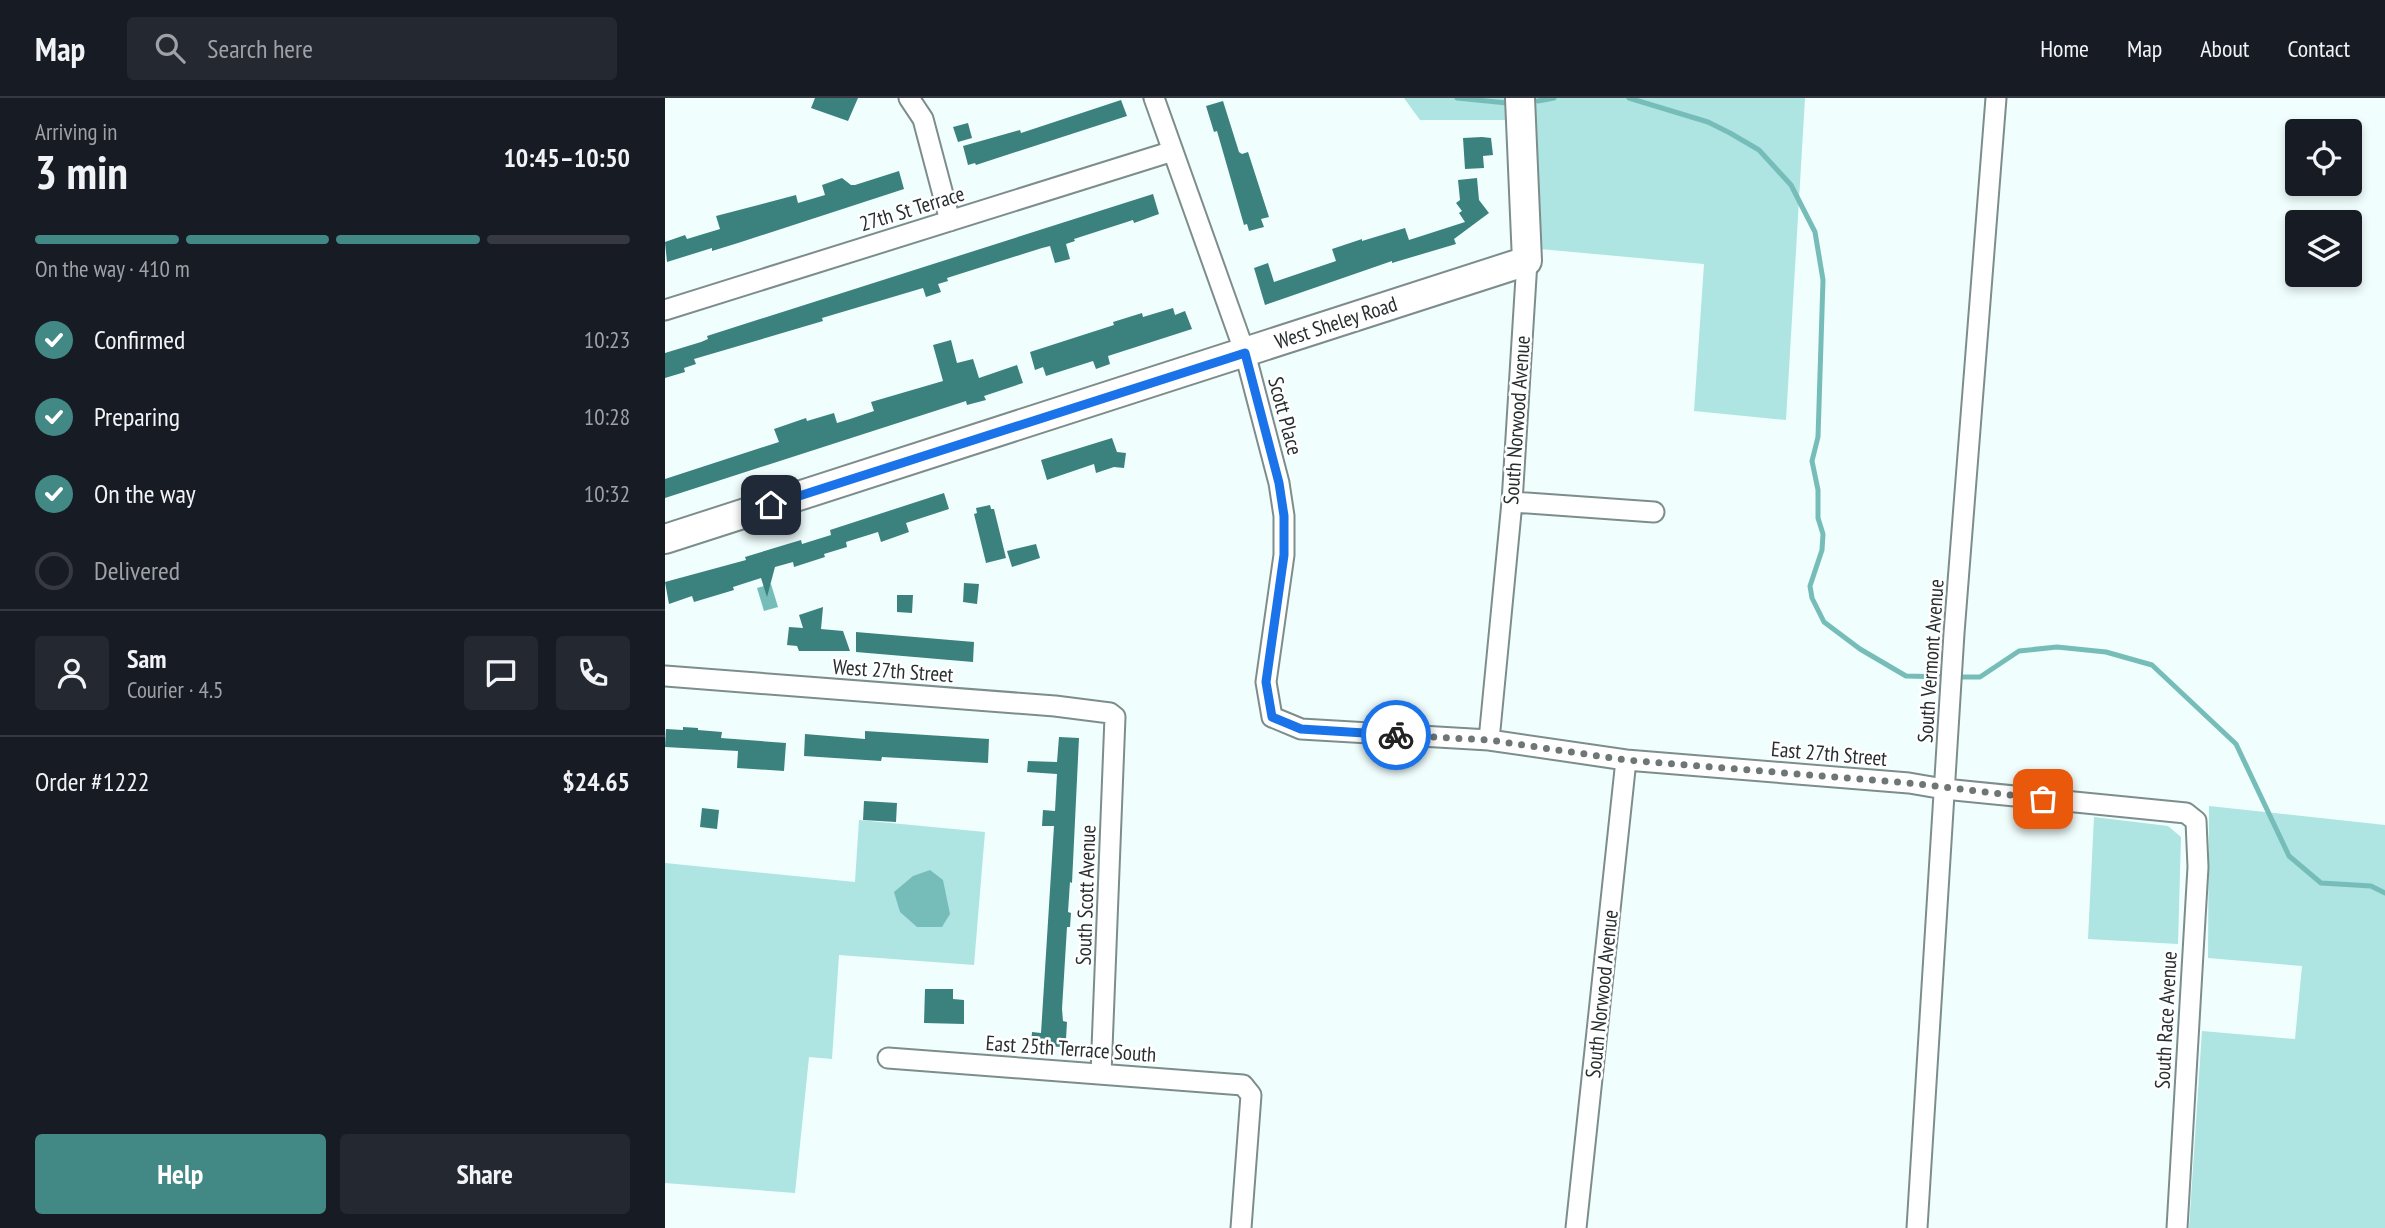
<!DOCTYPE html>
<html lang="en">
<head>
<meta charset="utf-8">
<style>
  :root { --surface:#171b24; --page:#242831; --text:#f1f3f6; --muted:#9ea1a6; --line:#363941; --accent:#428986 }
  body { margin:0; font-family:"PT Sans Narrow",sans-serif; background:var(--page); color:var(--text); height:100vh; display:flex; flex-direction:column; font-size:26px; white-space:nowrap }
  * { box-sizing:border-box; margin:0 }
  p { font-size:23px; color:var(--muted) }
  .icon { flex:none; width:38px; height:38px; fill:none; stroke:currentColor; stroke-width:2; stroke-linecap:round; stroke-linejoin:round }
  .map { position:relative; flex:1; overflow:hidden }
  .panel { display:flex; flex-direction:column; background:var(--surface); width:665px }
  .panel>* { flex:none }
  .buttons { position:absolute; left:1620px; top:21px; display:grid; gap:14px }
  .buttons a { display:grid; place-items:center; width:77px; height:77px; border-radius:7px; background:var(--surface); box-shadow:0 4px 10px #0003; font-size:35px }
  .pin { position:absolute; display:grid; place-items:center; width:60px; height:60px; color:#fff; margin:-30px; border-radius:14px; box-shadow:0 4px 10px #0006 }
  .courier { position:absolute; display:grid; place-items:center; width:70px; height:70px; margin:-35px; border:5px solid #1a73e8; border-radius:50%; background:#fff; color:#222; box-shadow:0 2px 9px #0007 }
  .head em { font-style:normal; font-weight:600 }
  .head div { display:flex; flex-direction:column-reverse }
  .head { display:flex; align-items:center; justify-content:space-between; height:119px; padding:0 35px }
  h1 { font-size:46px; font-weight:600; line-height:52px }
  .bar { display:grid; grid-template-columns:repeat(4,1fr); gap:10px 7px; align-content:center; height:84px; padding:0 35px }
  .bar i { height:9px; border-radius:5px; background:var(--line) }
  .bar .active { background:var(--accent) }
  .bar p { grid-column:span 4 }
  .line { display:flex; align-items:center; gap:18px; padding:0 35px; border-top:2px solid var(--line) }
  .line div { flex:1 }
  .round { display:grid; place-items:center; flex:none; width:74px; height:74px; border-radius:7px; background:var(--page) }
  ol { padding:0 35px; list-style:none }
  li { display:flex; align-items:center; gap:21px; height:77px }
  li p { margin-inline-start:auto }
  li .icon { padding:7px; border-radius:50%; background:var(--accent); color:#fff; stroke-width:4 }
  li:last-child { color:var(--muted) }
  li i { width:38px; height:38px; border:4px solid var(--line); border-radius:50% }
  .primary-button { display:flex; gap:14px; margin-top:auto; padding:14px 35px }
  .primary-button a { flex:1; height:80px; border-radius:7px; background:var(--accent); color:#fff; font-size:28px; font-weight:600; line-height:80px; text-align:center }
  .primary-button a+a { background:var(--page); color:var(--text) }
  header { display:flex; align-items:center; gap:42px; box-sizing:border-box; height:98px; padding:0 35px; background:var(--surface); border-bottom:2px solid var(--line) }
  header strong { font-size:33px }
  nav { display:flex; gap:38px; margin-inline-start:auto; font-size:24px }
  .search { width:490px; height:63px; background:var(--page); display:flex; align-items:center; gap:18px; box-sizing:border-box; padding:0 24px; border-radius:7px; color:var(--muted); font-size:26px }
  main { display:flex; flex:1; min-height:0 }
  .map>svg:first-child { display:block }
  .green { fill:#aee4e1 }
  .water { fill:#76bdb9 }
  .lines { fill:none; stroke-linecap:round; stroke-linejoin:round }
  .stream { stroke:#76bdb9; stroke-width:5 }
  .building { fill:#3b827f }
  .street-casing { stroke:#7d8d8c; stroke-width:23 }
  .secondary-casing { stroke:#7d8d8c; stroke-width:32 }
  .street { stroke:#fff; stroke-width:19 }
  .secondary { stroke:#fff; stroke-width:28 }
  .done { stroke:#6e7776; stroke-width:7; stroke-dasharray:0 12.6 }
  .route { stroke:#1a73e8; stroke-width:9 }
  .labels { text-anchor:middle; stroke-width:5; stroke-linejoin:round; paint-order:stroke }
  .street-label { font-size:21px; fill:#282e2e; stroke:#fff }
</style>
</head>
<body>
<header>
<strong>Map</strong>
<div class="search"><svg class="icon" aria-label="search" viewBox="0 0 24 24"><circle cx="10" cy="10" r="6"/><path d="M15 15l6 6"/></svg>Search here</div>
<nav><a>Home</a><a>Map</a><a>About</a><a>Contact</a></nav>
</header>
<main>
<section class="panel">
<div class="head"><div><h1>3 min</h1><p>Arriving in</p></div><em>10:45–10:50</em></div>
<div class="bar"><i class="active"></i><i class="active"></i><i class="active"></i><i></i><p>On the way · 410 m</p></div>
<ol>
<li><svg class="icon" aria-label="check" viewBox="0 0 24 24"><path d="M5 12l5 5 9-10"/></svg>Confirmed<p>10:23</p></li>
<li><svg class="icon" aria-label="check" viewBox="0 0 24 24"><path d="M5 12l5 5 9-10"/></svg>Preparing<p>10:28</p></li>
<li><svg class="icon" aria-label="check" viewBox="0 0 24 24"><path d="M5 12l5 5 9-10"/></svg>On the way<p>10:32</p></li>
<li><i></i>Delivered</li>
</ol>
<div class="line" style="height:126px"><a class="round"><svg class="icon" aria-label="person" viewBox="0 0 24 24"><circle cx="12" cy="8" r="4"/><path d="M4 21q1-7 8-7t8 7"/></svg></a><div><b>Sam</b><p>Courier · 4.5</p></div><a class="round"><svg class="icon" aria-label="chat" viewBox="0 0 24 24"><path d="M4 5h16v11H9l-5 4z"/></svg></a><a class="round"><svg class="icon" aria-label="phone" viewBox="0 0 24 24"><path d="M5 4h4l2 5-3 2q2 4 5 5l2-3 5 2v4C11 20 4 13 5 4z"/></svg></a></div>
<div class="line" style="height:91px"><div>Order #1222</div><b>$24.65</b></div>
<div class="primary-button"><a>Help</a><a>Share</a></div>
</section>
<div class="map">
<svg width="1720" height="1130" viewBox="0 0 1720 1130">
  <rect width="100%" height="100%" fill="#f0fefd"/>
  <path class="green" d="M 739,0 L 847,0 L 847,22 L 755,22 Z
    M 864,0 L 1140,0 L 1121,322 L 1029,313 L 1039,166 L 875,151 Z
    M 1544,708 L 1720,727 L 1720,1130 L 1524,1130 L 1537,933 L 1630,941 L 1637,868 L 1543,860 Z
    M 1429,719 L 1503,728 L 1516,739 L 1513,846 L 1423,841 Z
    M 194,722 L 320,734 L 309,867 L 174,857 L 167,961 L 144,959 L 130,1095 L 0,1085 L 0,765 L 190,784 Z"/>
  <path class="water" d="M 106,486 L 113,509 L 99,513 L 92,490 Z
    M 265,772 L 278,782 L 285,816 L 277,829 L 252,829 L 235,814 L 229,794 L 248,778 Z"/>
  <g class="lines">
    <path class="stream" d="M 792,0 L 842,5
      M 964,0 L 1043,24 L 1065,35 L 1094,52 L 1126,87 L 1150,134 L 1158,182 L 1153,339 L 1147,363 L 1153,392 L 1153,420 L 1158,436 L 1157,452 L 1145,488 L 1147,500 L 1159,524 L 1195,551 L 1241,578 L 1281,579
      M 873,3 L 889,0
      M 1291,579 L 1315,579 L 1354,553 L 1392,549 L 1441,554 L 1487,567 L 1571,646 L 1624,758 L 1656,785 L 1706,788 L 1720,795"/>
  </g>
  <path class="building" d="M 150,0 L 193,0 L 183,23 L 146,10 Z
    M 456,2 L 462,18 L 311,67 L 310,65 L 303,67 L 298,48 L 355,32 L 356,35 Z
    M 558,3 L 574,54 L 577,56 L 583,54 L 604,119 L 596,121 L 599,129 L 584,133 L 582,126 L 579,127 L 552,33 L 549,34 L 541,8 Z
    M 303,25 L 307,40 L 293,44 L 288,29 Z
    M 817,39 L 826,40 L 828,57 L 818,58 L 819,70 L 800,71 L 798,40 Z
    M 234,73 L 239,91 L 73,145 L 47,153 L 47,150 L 2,164 L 0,144 L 20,137 L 22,141 L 55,131 L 51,118 L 131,97 L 133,105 L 160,97 L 157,87 L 177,80 L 186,87 L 190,87 Z
    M 812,80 L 814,102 L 824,115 L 789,141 L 791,146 L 727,165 L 727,163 L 600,207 L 589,170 L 603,165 L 609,184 L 671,163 L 667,151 L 697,141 L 697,143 L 740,130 L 744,142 L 800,124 L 794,115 L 797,113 L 791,105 L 795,102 L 793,82 Z
    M 488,96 L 494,116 L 469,125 L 468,122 L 409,141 L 410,143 L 401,146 L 405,161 L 390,165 L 385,148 L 377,150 L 282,180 L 283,183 L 273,186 L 276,194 L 261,199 L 258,190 L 157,220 L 158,223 L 29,261 L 31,266 L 19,270 L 20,274 L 0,280 L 0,255 L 36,244 L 43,241 L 42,238 Z
    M 508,210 L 510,217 L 520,213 L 527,231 L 443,258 L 445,266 L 431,271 L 428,263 L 381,278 L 378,269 L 370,272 L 365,254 L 449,227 L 448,224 L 477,215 L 478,219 Z
    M 286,242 L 292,265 L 308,261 L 314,280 L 352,267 L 358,285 L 319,298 L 321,302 L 302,307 L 301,303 L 0,400 L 0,381 L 114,344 L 109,331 L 141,320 L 142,323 L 169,315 L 172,325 L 185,321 L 209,313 L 206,304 L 278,283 L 268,247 Z
    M 447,340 L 452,354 L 461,355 L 459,370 L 449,369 L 431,375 L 429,366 L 382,382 L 376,362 Z
    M 279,395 L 284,411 L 241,425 L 244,434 L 216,444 L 213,434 L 181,444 L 182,449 L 159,456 L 160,459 L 129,469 L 128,464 L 110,469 L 102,499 L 96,480 L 68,489 L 69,492 L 29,504 L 27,498 L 4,506 L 0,484 L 81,462 L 80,459 L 116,448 L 136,442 L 137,446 L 166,437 L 165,432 Z
    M 325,407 L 326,411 L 329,411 L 341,460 L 321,465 L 309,416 L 312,415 L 311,410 Z
    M 371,446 L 375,460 L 347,469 L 342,453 Z
    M 299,485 L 314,486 L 312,506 L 298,504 Z
    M 232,497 L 248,497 L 247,515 L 232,514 Z
    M 158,509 L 156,531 L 178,533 L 185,553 L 134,553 L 132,548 L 122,547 L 124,529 L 138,530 L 134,517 Z
    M 191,534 L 309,544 L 308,564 L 191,554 Z
    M 18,629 L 33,630 L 33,632 L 57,634 L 56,640 L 121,645 L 119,673 L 72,670 L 73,653 L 0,649 L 1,631 L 18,632 Z
    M 200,633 L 324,641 L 323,665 L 217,659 L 216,663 L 139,658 L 140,636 L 200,641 Z
    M 394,639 L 414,640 L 407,785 L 405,784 L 403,814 L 406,815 L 405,829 L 402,829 L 397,911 L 398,923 L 402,924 L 401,941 L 397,940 L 396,949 L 366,947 L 367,934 L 376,935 L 389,728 L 377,728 L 378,712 L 390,713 L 392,676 L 362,674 L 363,663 L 392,664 Z
    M 199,703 L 232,705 L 231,724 L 198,722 Z
    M 37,710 L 54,712 L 52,731 L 35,729 Z
    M 260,891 L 288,891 L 288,901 L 299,902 L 299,926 L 259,925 Z"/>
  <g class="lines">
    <defs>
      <path id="street" d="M 244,0 L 258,21 L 285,123
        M 489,0 L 580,255 L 614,385 L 619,418 L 619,457 L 601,584 L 607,619 L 636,631 L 824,642 L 961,662 L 1244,685 L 1279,691 L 1521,715 L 1531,723 L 1533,769 L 1512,1130
        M 0,212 L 508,53
        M 847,404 L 989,414
        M 0,578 L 390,608 L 445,615 L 450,619 L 436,976
        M 824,642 L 847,404 L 862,163
        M 223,960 L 578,987 L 586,997 L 576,1130
        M 911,1130 L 961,662
        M 1252,1130 L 1289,535 L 1331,0"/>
      <path id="secondary" d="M 0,441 L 862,163 L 855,0"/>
    </defs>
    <use href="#street" class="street-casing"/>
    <use href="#secondary" class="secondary-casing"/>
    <use href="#street" class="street"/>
    <use href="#secondary" class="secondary"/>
  </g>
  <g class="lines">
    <path class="done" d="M 731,637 L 824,642 L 961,662 L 1244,685 L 1378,701"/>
    <path class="route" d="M 106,407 L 580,255 L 614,385 L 619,418 L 619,457 L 601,584 L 607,619 L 636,631 L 731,637"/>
  </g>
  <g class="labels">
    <g class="street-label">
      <text transform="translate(247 111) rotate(-17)" y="7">27th St Terrace</text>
      <text transform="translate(671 225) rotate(-18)" y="7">West Sheley Road</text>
      <text transform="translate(620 318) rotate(75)" y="7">Scott Place</text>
      <text transform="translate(852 322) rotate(-86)" y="7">South Norwood Avenue</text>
      <text transform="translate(1266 563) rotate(-86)" y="7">South Vermont Avenue</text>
      <text transform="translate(228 573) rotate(4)" y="7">West 27th Street</text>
      <text transform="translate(1164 656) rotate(5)" y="7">East 27th Street</text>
      <text transform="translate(421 797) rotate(-88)" y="7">South Scott Avenue</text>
      <text transform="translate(937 896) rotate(-84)" y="7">South Norwood Avenue</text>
      <text transform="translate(1501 922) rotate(-87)" y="7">South Race Avenue</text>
      <text transform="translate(406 951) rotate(4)" y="7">East 25th Terrace South</text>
    </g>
  </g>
</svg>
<div class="buttons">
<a><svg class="icon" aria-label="locate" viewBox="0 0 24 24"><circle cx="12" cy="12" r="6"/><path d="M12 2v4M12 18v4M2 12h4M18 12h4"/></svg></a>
<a><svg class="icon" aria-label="layers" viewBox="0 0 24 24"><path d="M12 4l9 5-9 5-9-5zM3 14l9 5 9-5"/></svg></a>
</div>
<div class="pin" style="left:1378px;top:701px;background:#ea580c"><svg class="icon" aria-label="bag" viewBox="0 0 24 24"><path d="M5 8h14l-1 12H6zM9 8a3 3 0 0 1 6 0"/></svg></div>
<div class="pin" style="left:106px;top:407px;background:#1f2937"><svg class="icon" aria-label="home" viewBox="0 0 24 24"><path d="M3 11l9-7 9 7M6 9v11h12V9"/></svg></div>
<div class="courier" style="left:731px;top:637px"><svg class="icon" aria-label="bike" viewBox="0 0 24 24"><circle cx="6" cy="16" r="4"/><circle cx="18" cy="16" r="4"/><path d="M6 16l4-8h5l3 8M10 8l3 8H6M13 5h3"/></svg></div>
</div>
</main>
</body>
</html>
